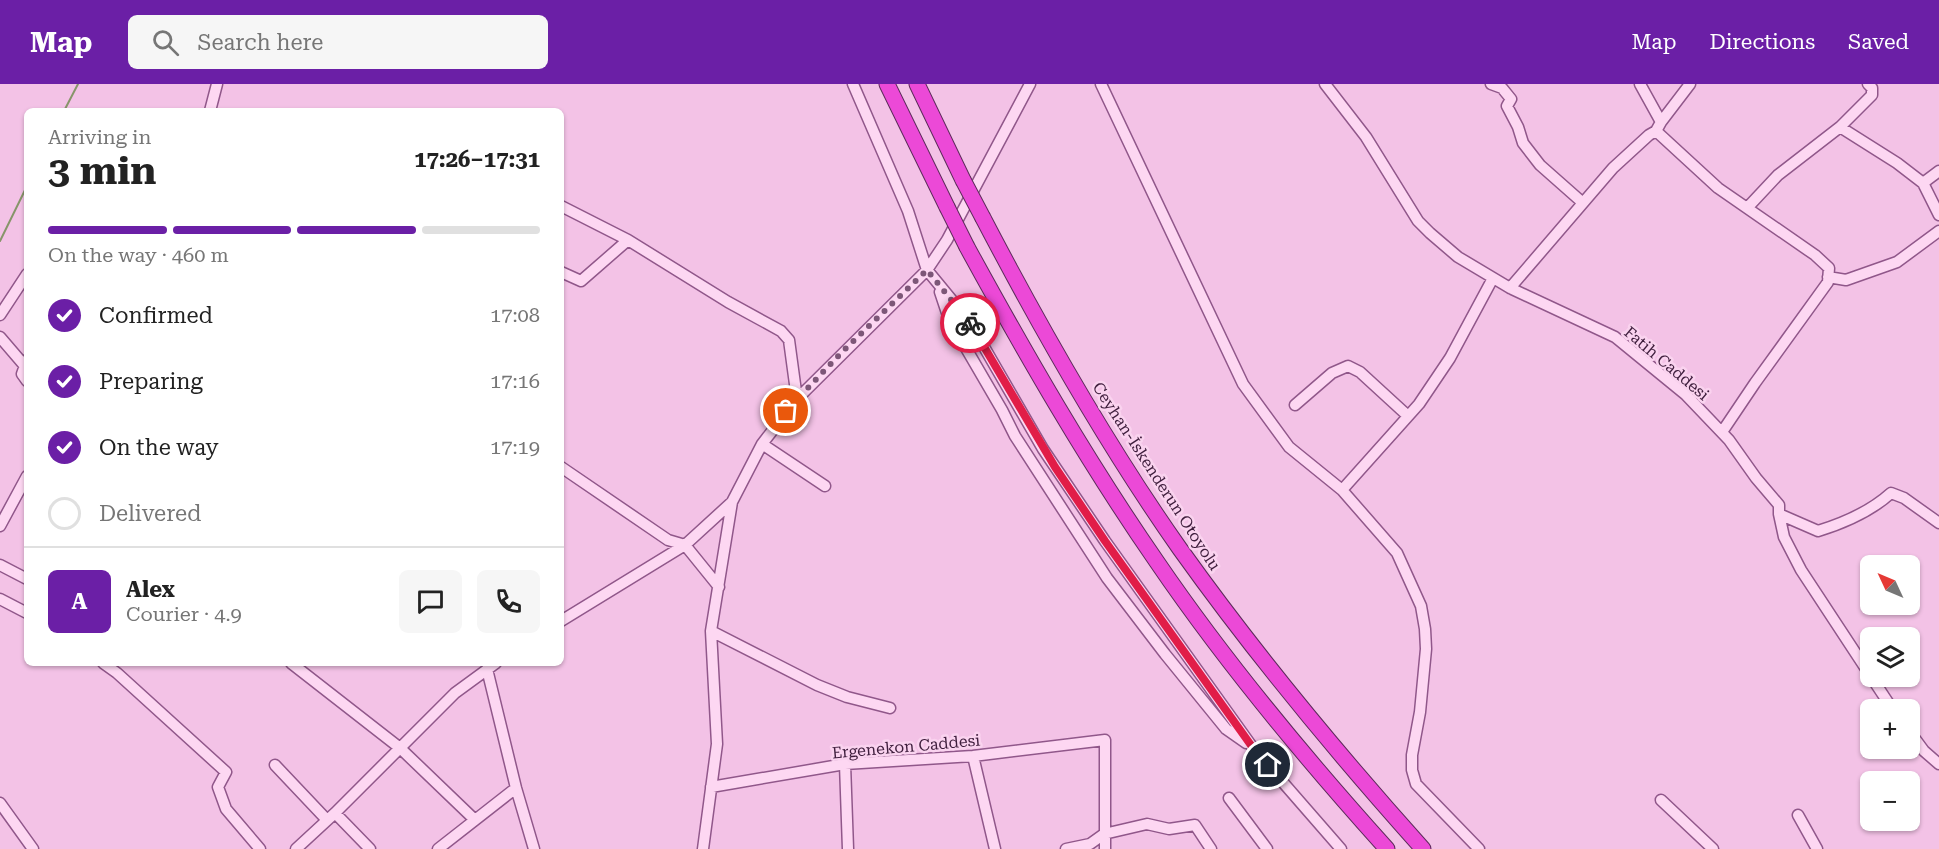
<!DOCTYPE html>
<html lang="en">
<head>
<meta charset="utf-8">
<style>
  :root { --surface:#fff; --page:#f6f6f6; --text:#222; --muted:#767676; --line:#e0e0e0; --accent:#6b1fa6 }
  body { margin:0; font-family:"Roboto Serif",serif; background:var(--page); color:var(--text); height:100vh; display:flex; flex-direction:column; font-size:22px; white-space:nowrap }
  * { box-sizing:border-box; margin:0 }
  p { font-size:20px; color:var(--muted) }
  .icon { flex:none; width:33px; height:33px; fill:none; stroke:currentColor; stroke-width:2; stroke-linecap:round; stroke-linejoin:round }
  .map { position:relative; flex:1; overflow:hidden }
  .side { position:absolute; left:24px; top:24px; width:540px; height:558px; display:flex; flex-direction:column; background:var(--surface); border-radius:9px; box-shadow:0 2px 4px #0004 }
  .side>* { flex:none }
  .needle { width:39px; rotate:314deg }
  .buttons { position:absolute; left:1860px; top:471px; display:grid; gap:12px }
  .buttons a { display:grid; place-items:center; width:60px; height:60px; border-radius:9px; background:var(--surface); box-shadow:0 2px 4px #0004; font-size:30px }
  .pin { position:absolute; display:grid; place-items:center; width:51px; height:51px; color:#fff; margin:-26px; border:3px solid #fff; border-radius:50%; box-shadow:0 2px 6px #0007 }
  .courier { position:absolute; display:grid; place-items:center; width:60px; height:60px; margin:-30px; border:4px solid #e11d48; border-radius:50%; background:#fff; color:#222; box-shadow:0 2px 8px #0007 }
  .headline em { font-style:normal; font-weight:700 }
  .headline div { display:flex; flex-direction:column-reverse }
  .headline { display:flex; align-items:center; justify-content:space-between; height:102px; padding:0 24px }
  h1 { font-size:39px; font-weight:700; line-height:45px }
  .bar { display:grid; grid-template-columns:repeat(4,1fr); gap:9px 6px; align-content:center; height:72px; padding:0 24px }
  .bar i { height:8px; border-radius:4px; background:var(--line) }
  .bar .on { background:var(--accent) }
  .bar p { grid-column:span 4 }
  .line { display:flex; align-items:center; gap:15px; padding:0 24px; border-top:2px solid var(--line) }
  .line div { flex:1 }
  .round { display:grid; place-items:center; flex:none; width:63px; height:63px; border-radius:9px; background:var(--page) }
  ol { padding:0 24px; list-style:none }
  li { display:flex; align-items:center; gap:18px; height:66px }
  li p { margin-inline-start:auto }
  li .icon { padding:6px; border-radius:50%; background:var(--accent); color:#fff; stroke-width:4 }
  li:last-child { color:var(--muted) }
  li i { width:33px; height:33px; border:3px solid var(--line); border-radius:50% }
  header { display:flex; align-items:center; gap:36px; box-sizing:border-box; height:84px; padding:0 30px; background:var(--accent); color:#fff }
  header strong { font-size:28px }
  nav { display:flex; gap:33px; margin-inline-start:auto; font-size:21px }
  .search { width:420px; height:54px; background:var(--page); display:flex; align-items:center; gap:15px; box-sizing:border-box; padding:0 21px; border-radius:9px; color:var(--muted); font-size:22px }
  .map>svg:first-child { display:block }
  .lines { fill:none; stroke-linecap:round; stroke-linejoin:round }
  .stream { stroke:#87956a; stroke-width:2 }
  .minor-casing { stroke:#90578a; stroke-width:13 }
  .highway-casing { stroke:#5d2b5b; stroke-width:17 }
  .minor { stroke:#fdd7f2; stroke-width:10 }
  .highway { stroke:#ec49d7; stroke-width:15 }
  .highway-bridge-casing { stroke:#5d2b5b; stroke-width:17; stroke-linecap:butt }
  .highway-bridge { stroke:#ec49d7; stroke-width:15 }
  .done { stroke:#7d5778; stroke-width:6; stroke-dasharray:0 10.8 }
  .route { stroke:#e11d48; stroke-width:8 }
  .labels { text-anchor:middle; stroke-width:5; stroke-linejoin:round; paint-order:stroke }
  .street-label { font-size:16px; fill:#3e1d3c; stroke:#fad3ef }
</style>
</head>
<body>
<header>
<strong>Map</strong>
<div class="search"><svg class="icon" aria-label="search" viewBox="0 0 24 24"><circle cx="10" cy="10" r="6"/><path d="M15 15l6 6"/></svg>Search here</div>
<nav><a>Map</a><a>Directions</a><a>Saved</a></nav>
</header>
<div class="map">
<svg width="1939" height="765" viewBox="0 0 1939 765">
  <rect width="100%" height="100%" fill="#f3c2e6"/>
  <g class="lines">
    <path class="stream" d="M 64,27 L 78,0
      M 0,157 L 27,102"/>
    <defs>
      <path id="minor" d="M 853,0 L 908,127 L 927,186 L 969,237 L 1043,365 L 1105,457 L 1253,664 L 1341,765
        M 1101,0 L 1243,300 L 1289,363 L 1342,406 L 1397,469 L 1421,522 L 1425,545 L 1426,565 L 1420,628 L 1412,671 L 1412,686 L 1416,700 L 1479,765
        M 1325,0 L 1366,53 L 1418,137 L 1430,149 L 1458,173 L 1510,204 L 1615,253 L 1686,311 L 1729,356 L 1756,394 L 1779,421 L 1779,430 L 1784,453 L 1801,486 L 1893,626
        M 1491,0 L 1502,4 L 1511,15 L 1507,22 L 1518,43 L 1523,59 L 1540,81 L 1583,119
        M 210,27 L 217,0
        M 1661,38 L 1690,0
        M 1840,43 L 1897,79 L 1923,99 L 1939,131
        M 1656,47 L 1718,104 L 1815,171 L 1829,184 L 1828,198 L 1755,299 L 1722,348
        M 1923,99 L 1939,87
        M 561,122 L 628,156
        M 1748,123 L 1778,91 L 1840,43 L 1872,11 L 1872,4 L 1868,0
        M 561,188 L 581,197 L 628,156 L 728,218 L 781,247 L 789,256 L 797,315
        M 1828,193 L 1846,196 L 1897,178 L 1939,147
        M 1510,204 L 1613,84 L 1649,51 L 1656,47 L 1661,38 L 1640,0
        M 940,208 L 949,235 L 1002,326 L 1015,352 L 1107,494 L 1165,570 L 1226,645 L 1246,659
        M 0,231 L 27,190
        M 0,253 L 24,281
        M 27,276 L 22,290 L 27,297
        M 1295,321 L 1332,289 L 1348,282 L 1360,288 L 1408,332
        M 762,360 L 825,402
        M 561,383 L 668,456 L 685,461 L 719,503
        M 1342,406 L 1419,320 L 1450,274 L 1493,194
        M 1779,430 L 1818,447 C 1844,439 1870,428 1891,409 L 1904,414 L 1939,439
        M 0,442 L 27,392
        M 0,481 L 27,495
        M 0,515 L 27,529
        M 561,537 L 685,461 L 732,418
        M 711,547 L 817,601 L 847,613 L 890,624
        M 103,579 L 117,589 L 226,688 L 218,703 L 226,725 L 260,765
        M 291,579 L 400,664 L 475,736
        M 487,585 L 516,704 L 534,765
        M 1910,648 L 1924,667 L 1939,680
        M 973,672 L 995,765
        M 845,680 L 848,765
        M 275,681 L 327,736
        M 711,703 L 845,680 L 973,672 L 1105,656 L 1105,765
        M 1229,714 L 1267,765
        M 1661,716 L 1713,765
        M 0,719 L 33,765
        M 335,729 L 370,765
        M 1798,731 L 1817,765
        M 296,765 L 335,729 L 455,609 L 496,579
        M 438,765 L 516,704
        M 703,765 L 717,660 L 711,547 L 732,418 L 762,360 L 797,315 L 927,186 L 947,156 L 1030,0
        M 1066,765 L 1090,760 L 1104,750 L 1147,740 L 1169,745 L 1195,741 L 1211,765"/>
      <path id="highway" d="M 887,0 L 947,123
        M 917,0 L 963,96
        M 983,134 C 1042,247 1106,360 1180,465 C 1255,570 1337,669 1423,765
        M 967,163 C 1026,271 1087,377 1157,478 C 1226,579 1305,674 1387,765"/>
    </defs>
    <use href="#minor" class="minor-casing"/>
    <use href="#highway" class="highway-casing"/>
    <use href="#minor" class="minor"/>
    <use href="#highway" class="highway"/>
    <defs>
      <path id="highway-bridge" d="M 963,96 L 983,134
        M 947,123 L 967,163"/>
    </defs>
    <use href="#highway-bridge" class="highway-bridge-casing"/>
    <use href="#highway-bridge" class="highway-bridge"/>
  </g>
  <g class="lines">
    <path class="done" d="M 786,327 L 842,268 L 927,186 L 970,239"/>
    <path class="route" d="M 970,239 L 1055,383 L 1105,457 L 1253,664 L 1268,681"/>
  </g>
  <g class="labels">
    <g class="street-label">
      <text transform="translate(1667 279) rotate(40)" y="6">Fatih Caddesi</text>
      <text transform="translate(1157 392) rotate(57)" y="6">Ceyhan-İskenderun Otoyolu</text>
      <text transform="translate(906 662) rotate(-5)" y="6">Ergenekon Caddesi</text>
    </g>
  </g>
</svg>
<div class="buttons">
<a><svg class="needle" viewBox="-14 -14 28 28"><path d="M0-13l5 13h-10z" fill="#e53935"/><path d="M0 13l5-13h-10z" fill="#767676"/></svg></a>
<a><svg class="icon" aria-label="layers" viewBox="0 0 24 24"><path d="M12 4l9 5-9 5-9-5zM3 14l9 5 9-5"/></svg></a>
<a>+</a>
<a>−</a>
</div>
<div class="pin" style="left:786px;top:327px;background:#ea580c"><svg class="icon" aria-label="bag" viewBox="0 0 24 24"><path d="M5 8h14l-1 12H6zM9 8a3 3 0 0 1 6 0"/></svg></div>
<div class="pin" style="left:1268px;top:681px;background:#1f2937"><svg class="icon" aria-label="home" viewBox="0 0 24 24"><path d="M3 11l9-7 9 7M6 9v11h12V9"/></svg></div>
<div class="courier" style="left:970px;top:239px"><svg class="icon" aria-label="bike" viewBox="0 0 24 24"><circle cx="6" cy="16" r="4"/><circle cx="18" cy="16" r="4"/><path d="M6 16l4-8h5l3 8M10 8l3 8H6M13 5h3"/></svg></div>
<section class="side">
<div class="headline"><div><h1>3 min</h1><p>Arriving in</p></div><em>17:26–17:31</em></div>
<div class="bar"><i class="on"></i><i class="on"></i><i class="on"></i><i></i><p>On the way · 460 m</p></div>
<ol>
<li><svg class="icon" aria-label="check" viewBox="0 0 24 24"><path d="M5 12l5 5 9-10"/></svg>Confirmed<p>17:08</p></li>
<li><svg class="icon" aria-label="check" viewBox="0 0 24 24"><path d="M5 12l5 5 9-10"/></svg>Preparing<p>17:16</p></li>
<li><svg class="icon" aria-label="check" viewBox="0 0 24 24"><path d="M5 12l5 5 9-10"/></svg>On the way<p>17:19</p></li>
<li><i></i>Delivered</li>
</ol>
<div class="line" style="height:108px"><b class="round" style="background:var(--accent);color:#fff">A</b><div><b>Alex</b><p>Courier · 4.9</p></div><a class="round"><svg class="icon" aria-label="chat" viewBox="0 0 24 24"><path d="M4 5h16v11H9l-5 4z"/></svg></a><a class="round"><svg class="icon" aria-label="phone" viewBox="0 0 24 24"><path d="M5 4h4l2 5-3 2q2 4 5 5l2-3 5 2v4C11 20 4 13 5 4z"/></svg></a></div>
</section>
</div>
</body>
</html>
